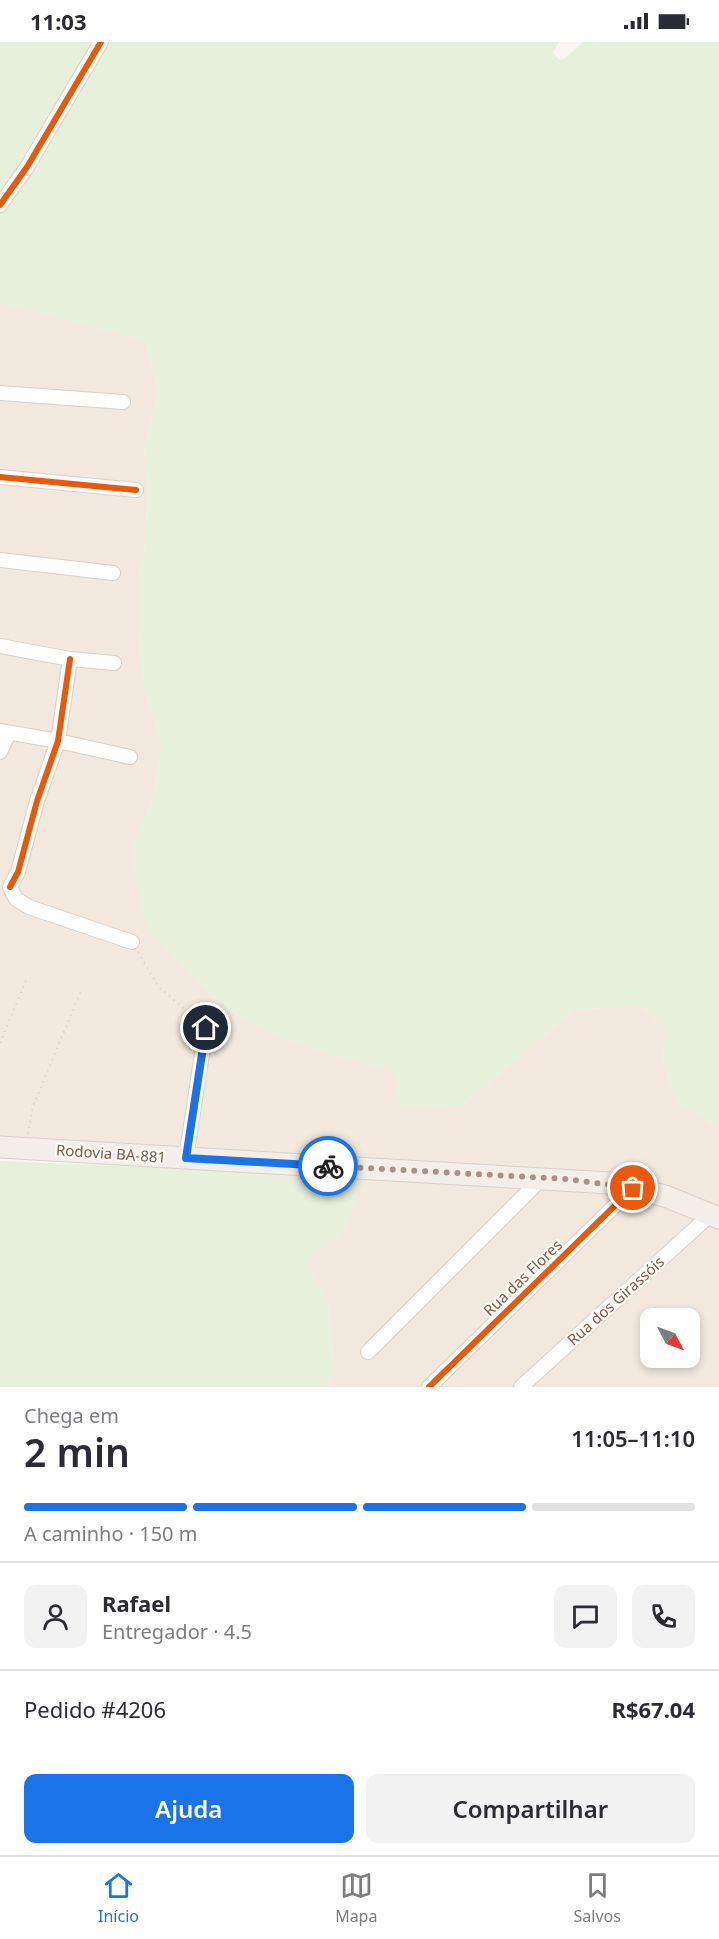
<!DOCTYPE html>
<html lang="pt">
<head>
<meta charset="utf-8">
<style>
  :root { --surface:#fff; --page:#f2f2f3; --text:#2b2b33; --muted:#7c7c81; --line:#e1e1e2; --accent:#1a73e8 }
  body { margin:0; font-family:"Noto Sans",sans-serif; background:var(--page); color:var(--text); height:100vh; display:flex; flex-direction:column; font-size:22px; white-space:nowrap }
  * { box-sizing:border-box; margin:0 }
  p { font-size:20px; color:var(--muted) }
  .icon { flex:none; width:33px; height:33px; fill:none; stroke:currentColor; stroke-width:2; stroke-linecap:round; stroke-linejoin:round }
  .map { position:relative; height:1345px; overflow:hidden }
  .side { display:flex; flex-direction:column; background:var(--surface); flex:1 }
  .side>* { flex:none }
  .needle { width:39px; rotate:131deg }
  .tools { position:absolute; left:640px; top:1266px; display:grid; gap:12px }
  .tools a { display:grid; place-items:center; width:60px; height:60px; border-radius:12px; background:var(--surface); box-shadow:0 3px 9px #0003; font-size:30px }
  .pin { position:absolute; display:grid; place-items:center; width:51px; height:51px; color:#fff; margin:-26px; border:3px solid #fff; border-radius:50%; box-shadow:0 2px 6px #0007 }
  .courier { position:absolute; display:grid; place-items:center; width:60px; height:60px; margin:-30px; border:4px solid #1a73e8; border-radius:50%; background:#fff; color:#222; box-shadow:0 2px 8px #0007 }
  .head em { font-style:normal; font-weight:600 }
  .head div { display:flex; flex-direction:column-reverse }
  .head { display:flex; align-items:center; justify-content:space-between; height:102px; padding:0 24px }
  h1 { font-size:39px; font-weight:600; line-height:45px }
  .bar { display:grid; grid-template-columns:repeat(4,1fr); gap:9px 6px; align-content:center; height:72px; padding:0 24px }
  .bar i { height:8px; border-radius:4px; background:var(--line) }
  .bar .on { background:var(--accent) }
  .bar p { grid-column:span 4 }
  .line { display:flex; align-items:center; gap:15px; padding:0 24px; border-top:2px solid var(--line) }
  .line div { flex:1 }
  .round { display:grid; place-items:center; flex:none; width:63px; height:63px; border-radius:12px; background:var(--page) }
  .cta { display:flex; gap:12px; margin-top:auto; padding:12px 24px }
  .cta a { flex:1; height:69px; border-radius:12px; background:var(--accent); color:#fff; font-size:24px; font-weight:600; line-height:69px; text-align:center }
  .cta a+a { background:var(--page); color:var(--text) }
  .status { display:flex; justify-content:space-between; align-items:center; height:42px; padding:0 30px; background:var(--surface); direction:ltr }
  .status svg { height:16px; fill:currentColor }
  .tab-bar { display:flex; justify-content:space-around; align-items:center; height:84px; border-top:2px solid var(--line); background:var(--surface); font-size:16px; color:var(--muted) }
  .tab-bar a { display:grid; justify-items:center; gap:3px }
  .tab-bar .on { color:var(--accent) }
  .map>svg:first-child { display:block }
  .residential { fill:#f2e8de; fill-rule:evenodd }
  .green { fill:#e7f0db }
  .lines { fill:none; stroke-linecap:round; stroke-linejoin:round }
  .street-casing { stroke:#d7d1cb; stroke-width:16 }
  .primary-casing { stroke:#dad1cc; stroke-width:23 }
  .path { stroke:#dcd5d0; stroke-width:2; stroke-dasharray:1.5 4.5; stroke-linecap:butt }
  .street { stroke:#fefefd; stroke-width:14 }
  .primary { stroke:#f3eee8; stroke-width:21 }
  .cycleway-casing { stroke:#fffaf3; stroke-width:10 }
  .cycleway { stroke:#e8590c; stroke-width:6 }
  .done { stroke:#a69286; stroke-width:6; stroke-dasharray:0 10.8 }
  .route { stroke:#1a73e8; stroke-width:8 }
  .labels { text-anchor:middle; stroke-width:4.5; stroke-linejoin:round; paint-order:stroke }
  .street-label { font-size:15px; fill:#7a5c4d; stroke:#fffaf3 }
</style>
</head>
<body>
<div class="status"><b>11:03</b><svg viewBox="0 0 49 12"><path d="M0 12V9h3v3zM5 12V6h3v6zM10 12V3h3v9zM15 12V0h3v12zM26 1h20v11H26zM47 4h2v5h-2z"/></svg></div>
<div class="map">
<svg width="719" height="1345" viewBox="0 0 719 1345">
  <rect width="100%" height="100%" fill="#f9f5f0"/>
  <path class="residential" d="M 0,261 L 145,298 L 158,349 L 144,407 L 148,447 L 144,515 L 138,531 L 138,588 L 145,650 L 162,703 L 153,756 L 133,805 L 229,969 L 277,994 L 329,1012 L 381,1025 L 463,1063 L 575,968 L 639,963 L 666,986 L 662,1019 L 678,1060 L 719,1086 L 719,1345 L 326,1345 L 335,1328 L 328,1263 L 307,1220 L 346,1185 L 365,1119 L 0,1094 ZM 651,1276 L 690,1276 L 690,1316 L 651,1316 Z"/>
  <path class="green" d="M 0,0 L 559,0 L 553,11 L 559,18 L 564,17 L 583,0 L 719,0 L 719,1086 L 678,1060 L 662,1019 L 666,986 L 639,963 L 575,968 L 463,1063 L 402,1067 L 393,1031 L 381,1025 L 329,1012 L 277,994 L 229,969 L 189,933 L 147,885 L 135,837 L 133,805 L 153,756 L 162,703 L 145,650 L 138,588 L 138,531 L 144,515 L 148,447 L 144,407 L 158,349 L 145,298 L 0,261 Z
    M 0,1119 L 361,1134 L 346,1185 L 307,1220 L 328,1263 L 335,1328 L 326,1345 L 0,1345 Z"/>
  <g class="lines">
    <defs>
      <path id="street" d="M 0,163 L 27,125 L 101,0
        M 0,351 L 123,360
        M 0,435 L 136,448
        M 0,518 L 113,531
        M 0,604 L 70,617 L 114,621
        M 0,689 L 58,699 L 130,715
        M 0,710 L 9,691
        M 10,845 L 18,830 L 37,759 L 58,699 L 70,617
        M 10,845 L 16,857 L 29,865 L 132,900
        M 186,1116 L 206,986
        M 368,1310 L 543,1135
        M 429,1345 L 633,1146
        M 521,1345 L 711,1172"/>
      <path id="primary" d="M 0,1105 L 610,1141 L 665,1154 L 719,1176"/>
    </defs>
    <use href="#street" class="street-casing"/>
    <use href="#primary" class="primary-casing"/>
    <path class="path" d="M 138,910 L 158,944 L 196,977
      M 0,1001 L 27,936
      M 28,1092 L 33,1064 L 81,949"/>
    <use href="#street" class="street"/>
    <use href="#primary" class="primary"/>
    <defs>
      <path id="cycleway" d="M 0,163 L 27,125 L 101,0
        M 0,435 L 136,448
        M 10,845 L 18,830 L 37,759 L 58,699 L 70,617
        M 186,1116 L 206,986
        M 429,1345 L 633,1146"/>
    </defs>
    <use href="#cycleway" class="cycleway-casing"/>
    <use href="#cycleway" class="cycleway"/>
  </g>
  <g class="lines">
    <path class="done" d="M 328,1124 L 567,1137 L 633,1146"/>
    <path class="route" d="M 206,986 L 186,1116 L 328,1124"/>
  </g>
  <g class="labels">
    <g class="street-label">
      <text transform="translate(111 1112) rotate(4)" y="5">Rodovia BA-881</text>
      <text transform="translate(523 1236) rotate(-44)" y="5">Rua das Flores</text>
      <text transform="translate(616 1259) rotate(-42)" y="5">Rua dos Girassóis</text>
    </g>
  </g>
</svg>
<div class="tools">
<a><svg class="needle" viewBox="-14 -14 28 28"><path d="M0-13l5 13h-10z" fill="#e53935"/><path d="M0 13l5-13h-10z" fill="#7c7c81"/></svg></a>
</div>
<div class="pin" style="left:633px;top:1146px;background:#ea580c"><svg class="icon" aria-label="bag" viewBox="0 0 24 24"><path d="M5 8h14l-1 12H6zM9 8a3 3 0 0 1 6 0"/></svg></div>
<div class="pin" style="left:206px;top:986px;background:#1f2937"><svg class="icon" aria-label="home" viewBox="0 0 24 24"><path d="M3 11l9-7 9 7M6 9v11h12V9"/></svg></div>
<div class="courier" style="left:328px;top:1124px"><svg class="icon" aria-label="bike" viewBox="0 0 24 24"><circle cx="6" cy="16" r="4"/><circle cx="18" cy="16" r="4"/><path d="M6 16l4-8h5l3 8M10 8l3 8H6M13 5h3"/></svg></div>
</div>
<section class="side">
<div class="head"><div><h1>2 min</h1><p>Chega em</p></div><em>11:05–11:10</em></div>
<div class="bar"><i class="on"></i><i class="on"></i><i class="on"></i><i></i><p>A caminho · 150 m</p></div>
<div class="line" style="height:108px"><a class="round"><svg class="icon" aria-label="person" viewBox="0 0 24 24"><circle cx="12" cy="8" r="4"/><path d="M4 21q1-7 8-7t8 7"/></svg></a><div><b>Rafael</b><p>Entregador · 4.5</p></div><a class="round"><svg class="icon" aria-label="chat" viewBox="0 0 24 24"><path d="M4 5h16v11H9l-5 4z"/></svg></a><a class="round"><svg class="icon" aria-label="phone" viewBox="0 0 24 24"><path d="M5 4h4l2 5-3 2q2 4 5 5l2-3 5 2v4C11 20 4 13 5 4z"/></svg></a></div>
<div class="line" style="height:78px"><div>Pedido #4206</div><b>R$67.04</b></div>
<div class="cta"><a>Ajuda</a><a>Compartilhar</a></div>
</section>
<nav class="tab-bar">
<a class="on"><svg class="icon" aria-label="home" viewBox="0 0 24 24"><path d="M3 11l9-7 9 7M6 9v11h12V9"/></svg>Início</a>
<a><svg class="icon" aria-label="map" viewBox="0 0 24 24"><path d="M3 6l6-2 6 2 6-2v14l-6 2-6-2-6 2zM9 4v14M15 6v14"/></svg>Mapa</a>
<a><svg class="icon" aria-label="saved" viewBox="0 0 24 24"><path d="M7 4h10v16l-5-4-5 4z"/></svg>Salvos</a>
</nav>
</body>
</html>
